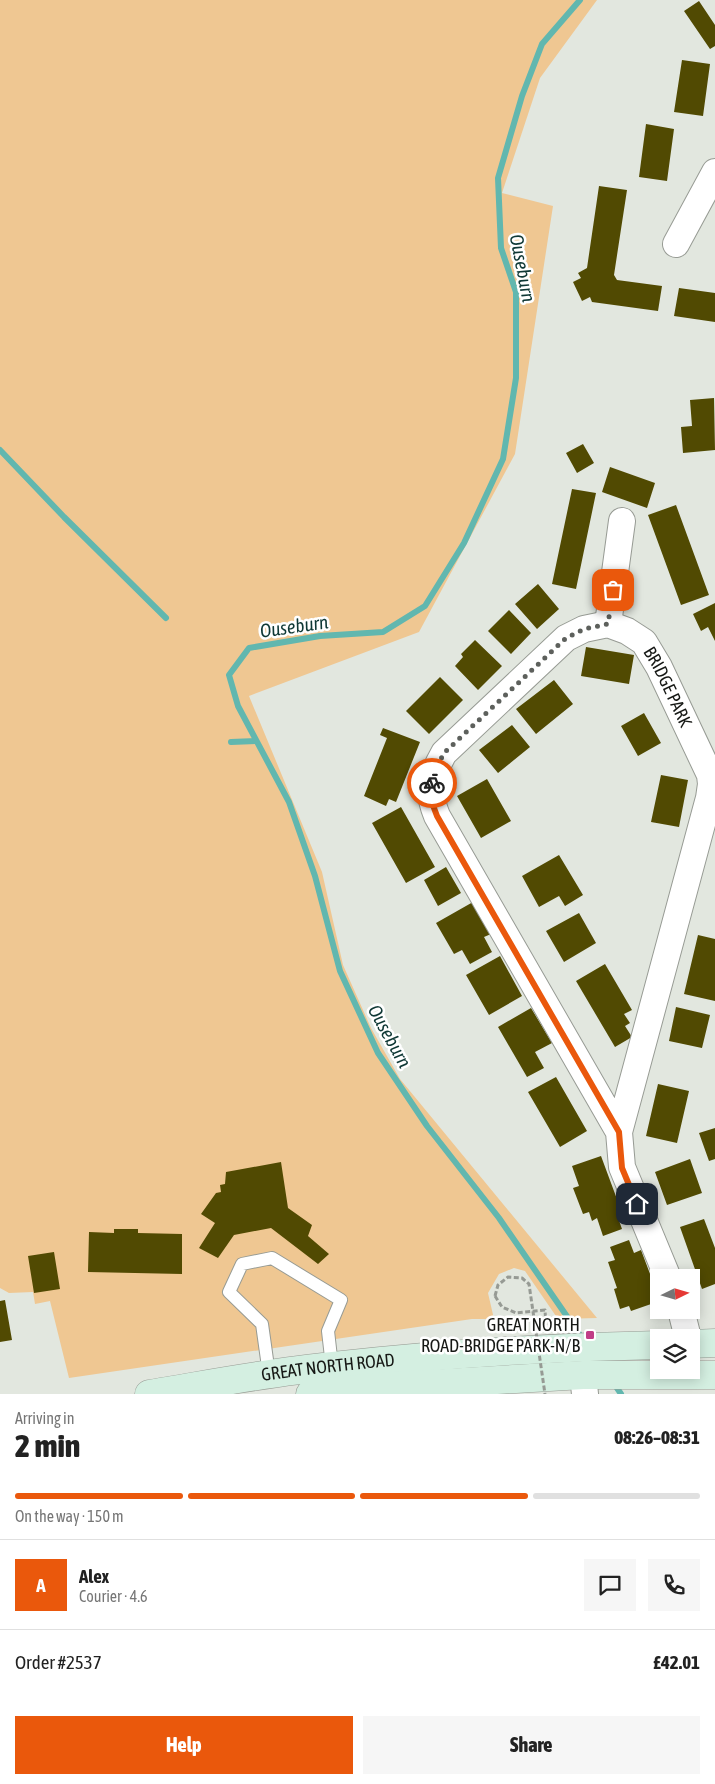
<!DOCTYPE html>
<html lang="en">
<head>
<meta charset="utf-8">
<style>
  :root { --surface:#fff; --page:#f6f6f6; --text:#222; --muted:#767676; --line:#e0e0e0; --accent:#ea580c }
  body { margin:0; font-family:"Asap Condensed",sans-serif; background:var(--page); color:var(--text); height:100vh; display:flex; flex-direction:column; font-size:19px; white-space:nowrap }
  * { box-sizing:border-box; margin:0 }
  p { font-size:16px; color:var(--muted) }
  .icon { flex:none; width:28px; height:28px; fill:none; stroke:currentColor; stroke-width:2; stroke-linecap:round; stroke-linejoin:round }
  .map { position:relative; height:1394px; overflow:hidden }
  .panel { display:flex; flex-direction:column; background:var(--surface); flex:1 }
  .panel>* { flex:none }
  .needle { width:32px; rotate:85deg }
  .controls { position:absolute; left:650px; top:1269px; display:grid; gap:10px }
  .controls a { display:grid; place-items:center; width:50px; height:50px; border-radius:0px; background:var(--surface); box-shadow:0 2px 12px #0003; font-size:25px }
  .pin { position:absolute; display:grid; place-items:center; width:42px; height:42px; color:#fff; margin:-21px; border-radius:10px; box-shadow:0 2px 8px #0006 }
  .courier { position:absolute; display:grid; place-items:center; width:50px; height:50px; margin:-25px; border:4px solid #ea580c; border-radius:50%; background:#fff; color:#222; box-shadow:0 1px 6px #0007 }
  .head em { font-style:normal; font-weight:800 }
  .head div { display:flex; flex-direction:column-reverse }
  .head { display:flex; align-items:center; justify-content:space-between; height:85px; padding:0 15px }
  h1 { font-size:32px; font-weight:800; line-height:38px }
  .bar { display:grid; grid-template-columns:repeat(4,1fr); gap:8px 5px; align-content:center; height:60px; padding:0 15px }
  .bar i { height:6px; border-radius:4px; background:var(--line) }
  .bar .current { background:var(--accent) }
  .bar p { grid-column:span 4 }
  .line { display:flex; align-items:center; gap:12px; padding:0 15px; border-top:1px solid var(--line) }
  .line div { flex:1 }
  .round { display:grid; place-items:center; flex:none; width:52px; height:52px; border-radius:0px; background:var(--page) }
  .primary-button { display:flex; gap:10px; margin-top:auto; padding:10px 15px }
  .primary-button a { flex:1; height:58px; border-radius:0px; background:var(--accent); color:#fff; font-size:20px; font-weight:800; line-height:58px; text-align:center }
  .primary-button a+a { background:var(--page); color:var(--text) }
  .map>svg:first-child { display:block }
  .green { fill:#efc792 }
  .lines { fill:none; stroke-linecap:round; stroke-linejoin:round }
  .stream { stroke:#61b7af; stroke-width:6 }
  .building { fill:#514a02 }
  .lane-casing { stroke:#979b94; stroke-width:14 }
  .street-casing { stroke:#979b94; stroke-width:28 }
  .secondary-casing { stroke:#979b94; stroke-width:29 }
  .path { stroke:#969a94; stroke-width:3; stroke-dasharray:5 2.5; stroke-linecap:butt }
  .lane { stroke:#fff; stroke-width:12 }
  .street { stroke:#fff; stroke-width:26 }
  .secondary { stroke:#d4efe1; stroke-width:28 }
  .path-bridge { stroke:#969a94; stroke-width:3; stroke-dasharray:5 2.5; stroke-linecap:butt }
  .done { stroke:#5d605c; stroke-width:5; stroke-dasharray:0 9 }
  .route { stroke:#ea580c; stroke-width:6 }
  .poi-dot { fill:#c03e87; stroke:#fff; stroke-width:2 }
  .labels { text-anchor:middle; stroke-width:5; stroke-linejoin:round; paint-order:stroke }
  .street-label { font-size:18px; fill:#161815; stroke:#fff }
  .poi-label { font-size:18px; fill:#161815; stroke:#fff; text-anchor:end }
  .water-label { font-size:19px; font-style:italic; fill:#0f3835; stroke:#fff }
</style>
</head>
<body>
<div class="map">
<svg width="715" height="1394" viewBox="0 0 715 1394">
  <rect width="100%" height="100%" fill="#e2e7df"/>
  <path class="green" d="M 0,0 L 597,0 L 540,78 L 502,193 L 553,206 L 515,454 L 419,632 L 249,696 L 322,872 L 343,965 L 371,1028 L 400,1079 L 597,1318 L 558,1319 L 525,1271 L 514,1268 L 499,1274 L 488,1293 L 494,1319 L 472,1319 L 69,1378 L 50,1301 L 35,1304 L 33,1292 L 9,1293 L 0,1288 Z"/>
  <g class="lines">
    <path class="stream" d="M 580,0 L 542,44 L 522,96 L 498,178 L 501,248 L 516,292 L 516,378 L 503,459 L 464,543 L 425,606 L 383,632 L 320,636 L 249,648 L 229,675 L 238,706 L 289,802 L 315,876 L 340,971 L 378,1053 L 427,1126 L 499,1218 L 584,1341
      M 0,450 L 64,517 L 166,618
      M 231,742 L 256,741
      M 613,1382 L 621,1394"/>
  </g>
  <path class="building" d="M 699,1 L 715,25 L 715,46 L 710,49 L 684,11 Z
    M 682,60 L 710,64 L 703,116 L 674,112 Z
    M 646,124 L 674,129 L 667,181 L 639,177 Z
    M 599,186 L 627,190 L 614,275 L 617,280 L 662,286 L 658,311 L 592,302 L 590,297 L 582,301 L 573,282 L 581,278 L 578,273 L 587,268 Z
    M 679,288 L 715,293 L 715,322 L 674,316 Z
    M 714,398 L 715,450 L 683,453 L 681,427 L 692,426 L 690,400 Z
    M 583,444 L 594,463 L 577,473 L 566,453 Z
    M 610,467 L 655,483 L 647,508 L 602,492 Z
    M 572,489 L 596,493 L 576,589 L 552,584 Z
    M 676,505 L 709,595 L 681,605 L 648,515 Z
    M 538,584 L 559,609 L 537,629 L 515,604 Z
    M 715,603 L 715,641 L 708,627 L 701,631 L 693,614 Z
    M 509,610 L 531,633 L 511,654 L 488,631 Z
    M 475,640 L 502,666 L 478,690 L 455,666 L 463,657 L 461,654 Z
    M 586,647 L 634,655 L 629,684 L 581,676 Z
    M 440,677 L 463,700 L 429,734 L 406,711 Z
    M 554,680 L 573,704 L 536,734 L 516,709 Z
    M 644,713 L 661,743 L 638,756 L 621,726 Z
    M 512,725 L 530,747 L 498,773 L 479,750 Z
    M 383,728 L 420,742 L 396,802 L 389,799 L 386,806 L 364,796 L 387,738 L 380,735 Z
    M 661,775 L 688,780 L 679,827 L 651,822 Z
    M 487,779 L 511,821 L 481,838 L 457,796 Z
    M 401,807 L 435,867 L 406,883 L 372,823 Z
    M 559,855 L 583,895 L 565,906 L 559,896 L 539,907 L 522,876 Z
    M 446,867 L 461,893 L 438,906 L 424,880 Z
    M 473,902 L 491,934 L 484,937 L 492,952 L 470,964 L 462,950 L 454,954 L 436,923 Z
    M 579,913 L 596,943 L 564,962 L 546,931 Z
    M 698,935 L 715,939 L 715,1001 L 684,994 Z
    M 500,956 L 522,996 L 489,1015 L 466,975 Z
    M 605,964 L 632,1010 L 624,1014 L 630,1023 L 625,1026 L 632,1037 L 615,1047 L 576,981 Z
    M 676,1007 L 710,1015 L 702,1048 L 669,1041 Z
    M 531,1008 L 552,1043 L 535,1052 L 544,1068 L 527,1077 L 498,1027 Z
    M 556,1077 L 587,1131 L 560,1147 L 528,1092 Z
    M 658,1084 L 689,1091 L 677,1143 L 646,1136 Z
    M 715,1128 L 715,1159 L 709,1161 L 699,1133 Z
    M 601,1156 L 621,1210 L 616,1212 L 622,1229 L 603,1236 L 597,1218 L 592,1221 L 589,1212 L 583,1214 L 573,1188 L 579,1186 L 572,1166 Z
    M 690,1159 L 702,1193 L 667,1205 L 655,1172 Z
    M 281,1162 L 288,1208 L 312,1225 L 308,1236 L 329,1254 L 318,1264 L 271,1228 L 234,1235 L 218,1258 L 199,1248 L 215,1223 L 201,1214 L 216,1193 L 221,1192 L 220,1185 L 225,1184 L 226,1172 Z
    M 704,1219 L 715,1248 L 715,1284 L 702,1289 L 680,1227 Z
    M 114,1229 L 138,1229 L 138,1233 L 182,1234 L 182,1274 L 88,1272 L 89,1232 L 114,1233 Z
    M 629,1240 L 634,1253 L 641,1250 L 658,1295 L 652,1297 L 654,1303 L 631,1311 L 629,1306 L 620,1309 L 614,1289 L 617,1288 L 608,1262 L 615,1260 L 610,1247 Z
    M 54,1252 L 60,1289 L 34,1293 L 28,1256 Z
    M 5,1300 L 12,1340 L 0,1342 L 0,1301 Z"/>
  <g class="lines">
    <defs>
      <path id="lane" d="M 269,1374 L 262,1324 L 229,1292 L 242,1264 L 272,1258 L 341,1300 L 328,1331 L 332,1366"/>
      <g id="street">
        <path d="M 676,244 L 715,172"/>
        <path d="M 608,624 L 622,521"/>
        <path id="s1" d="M 619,1132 L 437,816 C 426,789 430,778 444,753 L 566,638 L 584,629 L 608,624 L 627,631 L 644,642 L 659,667 L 710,775 L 711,784 L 709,798 L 619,1132 L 622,1167 L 668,1278"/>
        <path d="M 681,1310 L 688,1338"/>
        <path d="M 583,1375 L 585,1394"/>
      </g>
      <g id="secondary">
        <path d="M 691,1344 L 715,1343"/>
        <path id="s2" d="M 149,1394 C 210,1384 271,1372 333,1366 C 441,1354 550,1347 659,1345"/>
        <path d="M 310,1394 L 377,1387 L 583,1375 L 715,1375"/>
      </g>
    </defs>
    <use href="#lane" class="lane-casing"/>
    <use href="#street" class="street-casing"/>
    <use href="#secondary" class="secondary-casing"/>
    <path class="path" d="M 495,1296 L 502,1307 L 516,1313 L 545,1310 L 546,1326"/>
    <use href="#lane" class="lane"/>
    <use href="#street" class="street"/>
    <use href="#secondary" class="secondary"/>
    <path class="path-bridge" d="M 495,1296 L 498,1285 L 508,1277 L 522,1278 L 529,1284 L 545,1394"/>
  </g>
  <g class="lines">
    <path class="done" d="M 432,783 L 436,769 L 444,753 L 566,638 L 584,629 L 608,624 L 613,590"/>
    <path class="route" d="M 432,783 L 431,800 L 437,816 L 619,1132 L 622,1168 L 637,1204"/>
  </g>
  <rect class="poi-dot" x="585" y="1330" width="10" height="10" rx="2.5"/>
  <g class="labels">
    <g class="street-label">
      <text dy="6" stroke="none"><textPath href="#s1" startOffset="735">BRIDGE PARK</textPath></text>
      <text dy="6" stroke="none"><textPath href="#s2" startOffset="181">GREAT NORTH ROAD</textPath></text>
    </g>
    <g class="poi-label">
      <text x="580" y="1331">GREAT NORTH<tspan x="580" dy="21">ROAD-BRIDGE PARK-N/B</tspan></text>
    </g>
    <g class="water-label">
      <text transform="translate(523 268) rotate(79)" y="7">Ouseburn</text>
      <text transform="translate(294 626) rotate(-8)" y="7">Ouseburn</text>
      <text transform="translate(390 1036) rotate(61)" y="7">Ouseburn</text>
    </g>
  </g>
</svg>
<div class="controls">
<a><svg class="needle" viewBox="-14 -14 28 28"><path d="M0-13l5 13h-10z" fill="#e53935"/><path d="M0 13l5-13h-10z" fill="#767676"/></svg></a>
<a><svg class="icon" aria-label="layers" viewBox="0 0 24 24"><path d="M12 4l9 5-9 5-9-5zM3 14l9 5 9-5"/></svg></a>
</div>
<div class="pin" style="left:613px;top:590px;background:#ea580c"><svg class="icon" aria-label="bag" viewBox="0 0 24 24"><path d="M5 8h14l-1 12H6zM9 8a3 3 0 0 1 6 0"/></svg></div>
<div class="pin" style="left:637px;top:1204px;background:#1f2937"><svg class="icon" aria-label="home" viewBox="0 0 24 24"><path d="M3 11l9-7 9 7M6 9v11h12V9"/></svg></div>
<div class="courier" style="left:432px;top:783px"><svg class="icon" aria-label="bike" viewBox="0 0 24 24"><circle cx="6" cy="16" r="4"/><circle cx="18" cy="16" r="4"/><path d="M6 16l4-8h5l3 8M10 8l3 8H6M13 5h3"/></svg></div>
</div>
<section class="panel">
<div class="head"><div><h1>2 min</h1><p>Arriving in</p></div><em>08:26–08:31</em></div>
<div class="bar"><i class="current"></i><i class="current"></i><i class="current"></i><i></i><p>On the way · 150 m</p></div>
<div class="line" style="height:90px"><b class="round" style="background:var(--accent);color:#fff">A</b><div><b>Alex</b><p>Courier · 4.6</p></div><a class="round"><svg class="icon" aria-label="chat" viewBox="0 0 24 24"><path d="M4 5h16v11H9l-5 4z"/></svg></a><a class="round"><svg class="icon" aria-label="phone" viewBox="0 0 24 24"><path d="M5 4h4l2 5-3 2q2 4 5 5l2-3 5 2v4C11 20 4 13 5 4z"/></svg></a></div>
<div class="line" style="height:65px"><div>Order #2537</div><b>£42.01</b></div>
<div class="primary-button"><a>Help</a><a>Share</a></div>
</section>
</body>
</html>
